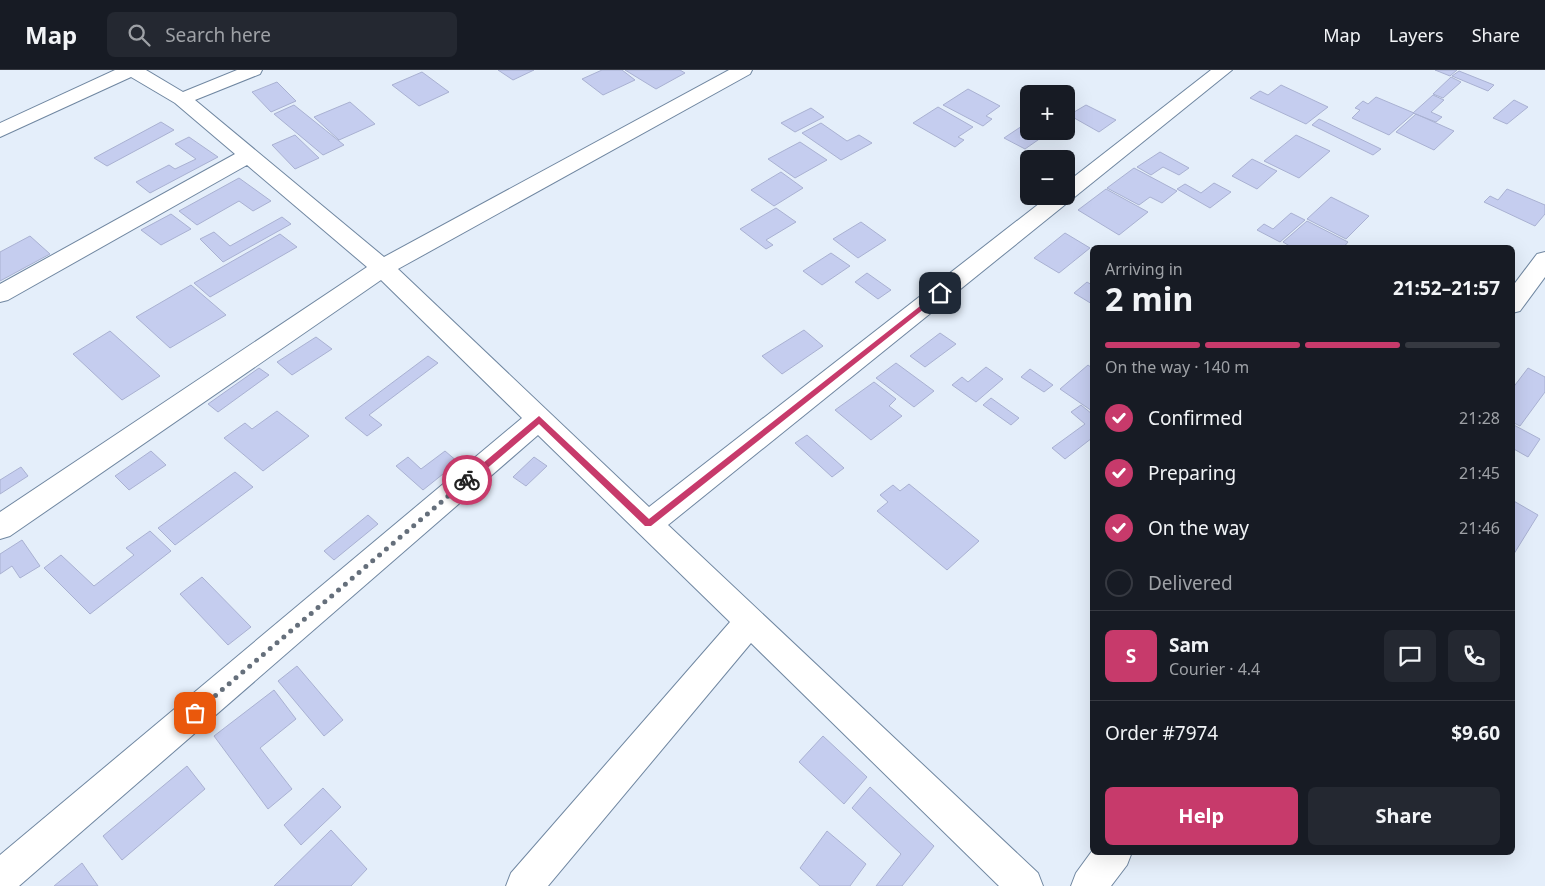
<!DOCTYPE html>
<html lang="en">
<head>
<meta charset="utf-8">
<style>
  :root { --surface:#171b24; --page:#242831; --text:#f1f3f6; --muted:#9ea1a6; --line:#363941; --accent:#c73a6b }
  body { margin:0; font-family:"Noto Sans",sans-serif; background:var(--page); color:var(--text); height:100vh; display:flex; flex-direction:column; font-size:19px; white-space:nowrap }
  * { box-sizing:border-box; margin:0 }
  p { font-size:16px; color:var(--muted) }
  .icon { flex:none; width:28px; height:28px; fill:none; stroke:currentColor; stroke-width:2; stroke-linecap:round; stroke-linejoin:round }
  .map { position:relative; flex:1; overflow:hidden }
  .panel { position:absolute; left:1090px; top:175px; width:425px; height:610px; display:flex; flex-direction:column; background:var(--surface); border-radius:8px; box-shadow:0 5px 20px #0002 }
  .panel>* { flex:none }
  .controls { position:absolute; left:1020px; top:15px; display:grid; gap:10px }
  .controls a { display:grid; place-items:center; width:55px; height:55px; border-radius:8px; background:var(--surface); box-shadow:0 5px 20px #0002; font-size:25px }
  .pin { position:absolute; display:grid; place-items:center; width:42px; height:42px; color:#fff; margin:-21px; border-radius:10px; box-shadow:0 2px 8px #0006 }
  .courier { position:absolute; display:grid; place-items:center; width:50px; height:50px; margin:-25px; border:4px solid #c73a6b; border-radius:50%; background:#fff; color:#222; box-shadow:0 1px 6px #0007 }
  .headline em { font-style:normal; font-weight:700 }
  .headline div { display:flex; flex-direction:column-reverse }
  .headline { display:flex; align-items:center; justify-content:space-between; height:85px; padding:0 15px }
  h1 { font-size:32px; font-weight:700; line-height:38px }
  .bar { display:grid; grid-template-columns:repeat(4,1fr); gap:8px 5px; align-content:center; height:60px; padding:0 15px }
  .bar i { height:6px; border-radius:4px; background:var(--line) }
  .bar .on { background:var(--accent) }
  .bar p { grid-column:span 4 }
  .line { display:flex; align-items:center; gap:12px; padding:0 15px; border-top:1px solid var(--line) }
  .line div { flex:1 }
  .round { display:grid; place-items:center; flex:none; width:52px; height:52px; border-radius:8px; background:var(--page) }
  ol { padding:0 15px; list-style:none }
  li { display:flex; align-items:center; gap:15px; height:55px }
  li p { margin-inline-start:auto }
  li .icon { padding:5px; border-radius:50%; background:var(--accent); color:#fff; stroke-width:4 }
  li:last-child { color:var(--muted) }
  li i { width:28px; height:28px; border:2px solid var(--line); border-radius:50% }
  .cta { display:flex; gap:10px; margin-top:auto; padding:10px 15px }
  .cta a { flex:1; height:58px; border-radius:8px; background:var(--accent); color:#fff; font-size:20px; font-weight:700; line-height:58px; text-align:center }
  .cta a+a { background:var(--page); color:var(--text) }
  header { display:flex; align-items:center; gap:30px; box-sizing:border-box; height:70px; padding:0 25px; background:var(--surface); border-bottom:1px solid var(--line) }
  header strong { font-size:24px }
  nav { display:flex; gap:28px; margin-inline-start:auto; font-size:18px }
  .search { width:350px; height:45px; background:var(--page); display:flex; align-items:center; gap:12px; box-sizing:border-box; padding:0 18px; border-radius:8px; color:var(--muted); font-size:19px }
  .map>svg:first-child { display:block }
  .building { fill:#c5cdef; stroke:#a9b1d2 }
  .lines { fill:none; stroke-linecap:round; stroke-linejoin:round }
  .minor-casing { stroke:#7087a1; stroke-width:2 }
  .minor { fill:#fff; fill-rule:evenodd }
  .route { fill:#c73a6b }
  .done { stroke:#656f7b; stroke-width:5; stroke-dasharray:0 9 }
</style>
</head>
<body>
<header>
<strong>Map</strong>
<div class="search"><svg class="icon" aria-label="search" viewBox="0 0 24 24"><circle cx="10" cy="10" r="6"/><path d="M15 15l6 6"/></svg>Search here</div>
<nav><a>Map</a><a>Layers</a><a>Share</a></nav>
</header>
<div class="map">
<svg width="1545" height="816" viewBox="0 0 1545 816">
  <rect width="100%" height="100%" fill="#e4eefa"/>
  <path class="building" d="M 498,0 L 534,0 L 513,10 Z
    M 602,0 L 622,0 L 635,10 L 603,25 L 582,9 Z
    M 625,0 L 680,0 L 685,3 L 656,19 Z
    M 1435,0 L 1457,0 L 1450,6 Z
    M 1459,1 L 1494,15 L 1488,21 L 1452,6 Z
    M 422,2 L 449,22 L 419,36 L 392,15 Z
    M 1451,7 L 1461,12 L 1443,28 L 1433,24 Z
    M 277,12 L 296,31 L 271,42 L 252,22 Z
    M 1281,15 L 1328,37 L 1306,54 L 1250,28 L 1260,21 L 1268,25 Z
    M 968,19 L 1000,36 L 986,46 L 992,49 L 983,56 L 943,35 Z
    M 1433,25 L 1444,30 L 1431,42 L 1442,47 L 1436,52 L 1413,43 Z
    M 1376,27 L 1414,43 L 1389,65 L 1352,48 L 1360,40 L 1355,38 L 1363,31 L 1368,34 Z
    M 1514,30 L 1528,37 L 1507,54 L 1493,48 Z
    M 350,32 L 375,54 L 339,70 L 314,47 Z
    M 294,35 L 344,75 L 323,85 L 274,44 Z
    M 1086,35 L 1116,50 L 1099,62 L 1069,45 Z
    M 938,37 L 973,57 L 958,67 L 964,70 L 955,77 L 913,53 Z
    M 811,38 L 824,47 L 795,62 L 781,53 Z
    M 1416,44 L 1454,61 L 1434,80 L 1396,62 Z
    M 1319,49 L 1381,79 L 1373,85 L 1312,55 Z
    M 161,52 L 174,60 L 107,96 L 94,88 Z
    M 1028,52 L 1029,61 L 1045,61 L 1048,63 L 1025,79 L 1004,68 Z
    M 821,53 L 847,71 L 859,65 L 872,73 L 841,90 L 802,63 Z
    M 295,65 L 319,88 L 295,99 L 272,75 Z
    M 1296,65 L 1330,81 L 1299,108 L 1264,91 Z
    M 189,67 L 218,87 L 150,123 L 136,112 L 169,95 L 175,99 L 196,89 L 175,74 Z
    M 800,72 L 827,90 L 795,108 L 768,89 Z
    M 1160,82 L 1189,98 L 1179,105 L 1163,97 L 1151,105 L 1137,97 Z
    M 1252,89 L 1277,101 L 1257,119 L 1232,106 Z
    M 1134,98 L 1177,121 L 1162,133 L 1150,127 L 1139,135 L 1107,118 Z
    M 781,102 L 803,118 L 774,136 L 751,120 Z
    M 239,108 L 271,131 L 253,141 L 239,131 L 197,155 L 179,141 Z
    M 1214,113 L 1231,122 L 1210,138 L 1177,119 L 1185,114 L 1201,123 Z
    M 1106,119 L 1148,142 L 1119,165 L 1078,140 Z
    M 1507,119 L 1545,135 L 1545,144 L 1535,156 L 1484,132 L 1490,126 L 1498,130 Z
    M 1331,127 L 1369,146 L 1346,169 L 1307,149 Z
    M 776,138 L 796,152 L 766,170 L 773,175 L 766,179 L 740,159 Z
    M 1291,143 L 1305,150 L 1280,172 L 1257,160 L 1264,154 L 1273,159 Z
    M 171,144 L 191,159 L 161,175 L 141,160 Z
    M 282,147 L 291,154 L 223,192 L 200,169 L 214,162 L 230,176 Z
    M 1307,151 L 1348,172 L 1343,178 L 1293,178 L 1283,172 Z
    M 861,152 L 886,170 L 858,188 L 833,169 Z
    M 1065,163 L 1090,178 L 1059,203 L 1034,188 Z
    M 280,164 L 297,177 L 210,227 L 194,213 Z
    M 30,166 L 50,184 L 0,211 L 0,182 Z
    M 831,183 L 850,196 L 822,215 L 803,201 Z
    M 867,203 L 891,220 L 878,229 L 855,212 Z
    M 1087,212 L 1092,215 L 1092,234 L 1074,223 Z
    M 191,215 L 226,245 L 170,278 L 136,247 Z
    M 804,260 L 823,276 L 782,304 L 762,286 Z
    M 110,261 L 160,306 L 122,330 L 73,284 Z
    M 940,263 L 956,274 L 925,297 L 910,286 Z
    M 316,267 L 332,279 L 292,305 L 277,292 Z
    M 428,286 L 438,293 L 369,345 L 382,355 L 367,366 L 345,348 Z
    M 896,293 L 934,321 L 914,337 L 876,308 Z
    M 1088,295 L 1092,298 L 1092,341 L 1060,319 Z
    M 986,297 L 1003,309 L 976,332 L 952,315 L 962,307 L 968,312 Z
    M 259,298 L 269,305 L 218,342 L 208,334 Z
    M 1528,298 L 1545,307 L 1545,322 L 1520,356 L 1512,352 L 1512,319 Z
    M 1030,299 L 1053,315 L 1044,322 L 1021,307 Z
    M 874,312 L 896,329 L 889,336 L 902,346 L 871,370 L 835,340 Z
    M 991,328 L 1019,348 L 1011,355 L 983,335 Z
    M 1081,335 L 1092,344 L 1092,368 L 1065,389 L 1052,378 L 1085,354 L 1071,342 Z
    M 277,341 L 309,366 L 263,401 L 224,368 L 245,353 L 252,359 Z
    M 1512,354 L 1540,369 L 1528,387 L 1512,378 Z
    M 807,365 L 844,398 L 832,407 L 795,373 Z
    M 151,381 L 166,395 L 129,420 L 115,406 Z
    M 445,381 L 458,392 L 423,420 L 396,396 L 408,387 L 421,399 Z
    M 534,387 L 547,396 L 526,416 L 513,407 Z
    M 21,397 L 28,406 L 0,424 L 0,410 Z
    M 235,402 L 253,417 L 175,475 L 158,458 Z
    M 909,414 L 979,471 L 947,500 L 877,441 L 888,432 L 880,425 L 893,415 L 900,421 Z
    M 1512,430 L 1538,445 L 1512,487 Z
    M 368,445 L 378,454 L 334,490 L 324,481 Z
    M 150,461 L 171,481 L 90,544 L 44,498 L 61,485 L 94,516 L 134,485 L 126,478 Z
    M 22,470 L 40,496 L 20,508 L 12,496 L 0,504 L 0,484 Z
    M 202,507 L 251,557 L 228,575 L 180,524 Z
    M 297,596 L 343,650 L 324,666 L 278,611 Z
    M 274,620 L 296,649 L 260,678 L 292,719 L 268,739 L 214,666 Z
    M 823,666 L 867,707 L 844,734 L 799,692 Z
    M 187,696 L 205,719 L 122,790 L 103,766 Z
    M 870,717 L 934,776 L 902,816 L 876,816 L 901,784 L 852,738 Z
    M 323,718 L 341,737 L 301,775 L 284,755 Z
    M 331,760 L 367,799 L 351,816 L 274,816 Z
    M 827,761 L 866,794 L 850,816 L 820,816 L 800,798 Z
    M 82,793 L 98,816 L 54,816 Z"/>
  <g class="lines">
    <defs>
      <path id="minor" d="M 115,0 L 146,0 L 183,22 L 237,0 L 262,0 L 260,4 L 195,30 L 384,187 L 729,0 L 752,0 L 750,4 L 398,199 L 649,437 L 1049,126 L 1066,126 L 1066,113 L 1211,0 L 1232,0 L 668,455 L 1038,803 L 1043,816 L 999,816 L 751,573 L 548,816 L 506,816 L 511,803 L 730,552 L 538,365 L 19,816 L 0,816 L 0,785 L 522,348 L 381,210 L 10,466 L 0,469 L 0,442 L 367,197 L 247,95 L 8,230 L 0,232 L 0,214 L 235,84 L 175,33 L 131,7 L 0,67 L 0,53 Z
        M 1545,182 L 1545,207 L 1520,241 L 1512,243 L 1512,217 L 1537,184 Z
        M 1092,781 L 1132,782 L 1127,795 L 1111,816 L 1071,816 L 1076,803 Z"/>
    </defs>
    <use href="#minor" class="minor-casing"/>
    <use href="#minor" class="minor"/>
  </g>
  <path class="route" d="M 938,222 L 944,223 L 651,456 L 645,456 L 539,354 L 470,413 L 464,413 L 463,410 L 539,346 L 649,449 Z"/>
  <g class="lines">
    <path class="done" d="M 195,643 L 467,410"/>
  </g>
</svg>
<div class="controls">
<a>+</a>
<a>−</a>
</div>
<div class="pin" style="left:195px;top:643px;background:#ea580c"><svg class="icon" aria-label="bag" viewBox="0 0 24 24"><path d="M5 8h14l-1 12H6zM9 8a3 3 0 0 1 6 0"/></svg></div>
<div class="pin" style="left:940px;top:223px;background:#1f2937"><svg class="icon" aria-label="home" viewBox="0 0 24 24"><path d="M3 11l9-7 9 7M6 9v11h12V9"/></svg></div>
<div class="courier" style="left:467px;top:410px"><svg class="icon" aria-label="bike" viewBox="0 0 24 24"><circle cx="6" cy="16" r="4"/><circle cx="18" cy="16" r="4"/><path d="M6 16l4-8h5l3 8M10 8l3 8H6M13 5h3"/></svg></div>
<section class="panel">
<div class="headline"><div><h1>2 min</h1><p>Arriving in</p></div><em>21:52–21:57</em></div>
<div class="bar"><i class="on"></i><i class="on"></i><i class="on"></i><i></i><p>On the way · 140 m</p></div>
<ol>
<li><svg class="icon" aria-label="check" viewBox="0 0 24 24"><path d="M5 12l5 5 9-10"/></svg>Confirmed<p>21:28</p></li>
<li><svg class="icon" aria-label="check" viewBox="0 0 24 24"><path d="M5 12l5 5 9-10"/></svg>Preparing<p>21:45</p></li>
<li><svg class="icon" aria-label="check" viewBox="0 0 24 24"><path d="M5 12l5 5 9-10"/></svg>On the way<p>21:46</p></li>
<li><i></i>Delivered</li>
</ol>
<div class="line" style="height:90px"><b class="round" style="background:var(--accent);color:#fff">S</b><div><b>Sam</b><p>Courier · 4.4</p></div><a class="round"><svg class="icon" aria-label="chat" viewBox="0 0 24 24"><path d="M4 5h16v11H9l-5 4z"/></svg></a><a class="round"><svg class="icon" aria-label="phone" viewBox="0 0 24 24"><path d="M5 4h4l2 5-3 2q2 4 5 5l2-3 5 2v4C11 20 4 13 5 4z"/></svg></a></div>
<div class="line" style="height:65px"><div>Order #7974</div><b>$9.60</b></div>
<div class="cta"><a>Help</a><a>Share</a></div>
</section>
</div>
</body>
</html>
